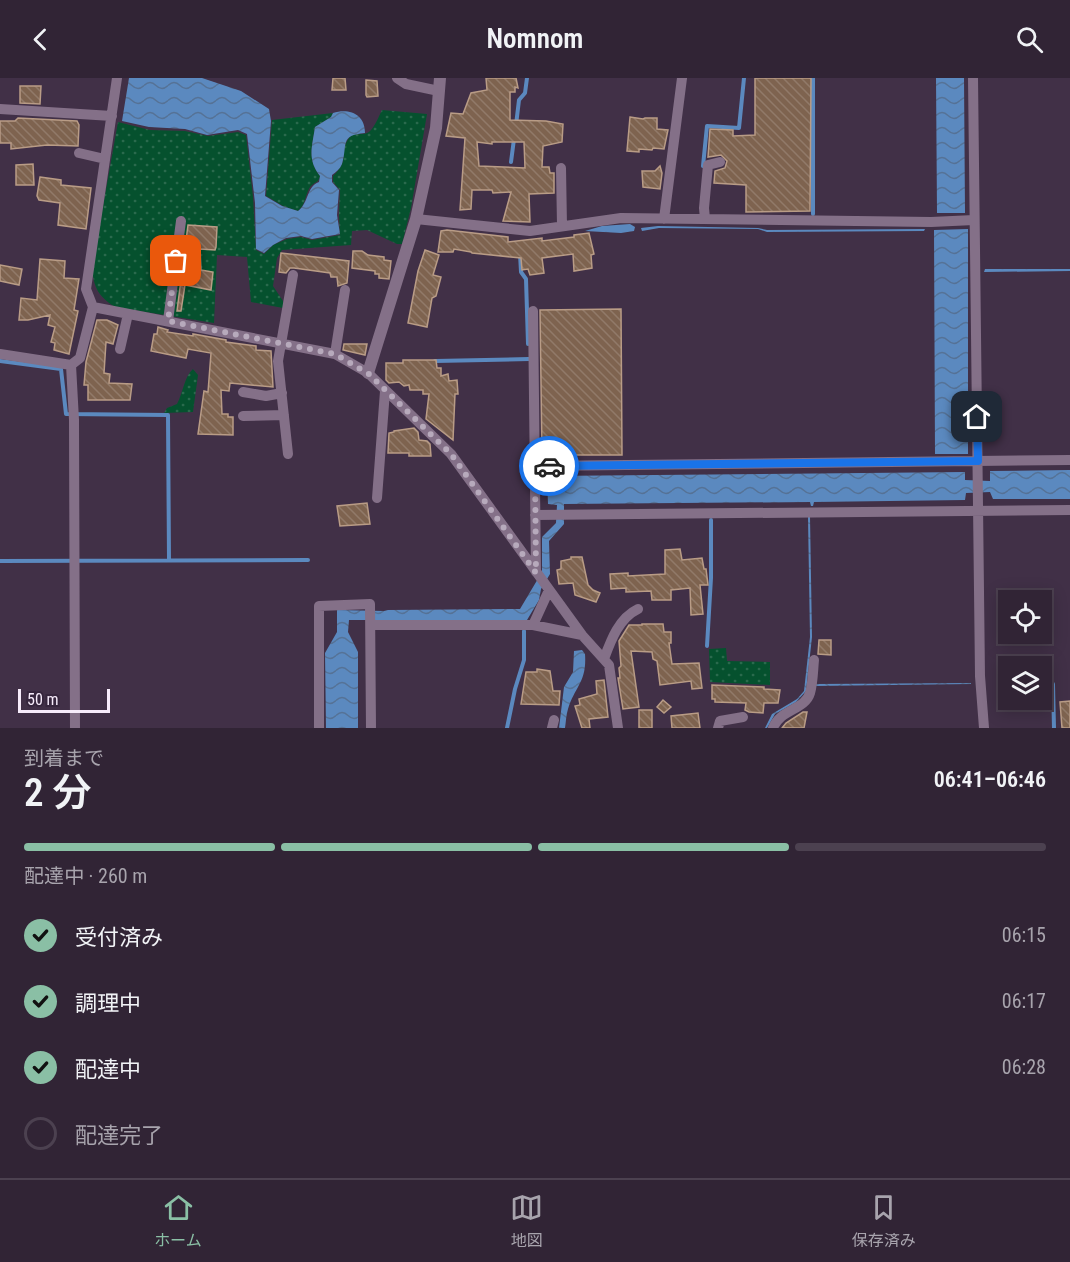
<!DOCTYPE html>
<html lang="ja">
<head>
<meta charset="utf-8">
<style>
  :root { --surface:#312435; --page:#3d3041; --text:#f1f3f6; --muted:#a8a4ad; --line:#4c4150; --accent:#8abfa5 }
  body { margin:0; font-family:"Roboto Condensed","Noto Sans JP",sans-serif; background:var(--page); color:var(--text); height:100vh; display:flex; flex-direction:column; font-size:22px; white-space:nowrap }
  * { box-sizing:border-box; margin:0 }
  p { font-size:20px; color:var(--muted) }
  .icon { flex:none; width:33px; height:33px; fill:none; stroke:currentColor; stroke-width:2; stroke-linecap:round; stroke-linejoin:round }
  .map { position:relative; height:650px; overflow:hidden }
  .drawer { display:flex; flex-direction:column; background:var(--surface); flex:1 }
  .drawer>* { flex:none }
  .tools { position:absolute; left:998px; top:512px; display:grid; gap:12px }
  .tools a { display:grid; place-items:center; width:54px; height:54px; border-radius:0px; background:var(--surface); box-shadow:0 3px 15px #0003,0 0 0 2px var(--line); font-size:30px }
  .scale { position:absolute; left:18px; bottom:15px; width:92px; box-sizing:border-box; padding-left:6px; border:3px solid #f7ecfb; border-top:0; font-size:16px; line-height:21px; white-space:nowrap; color:#f7ecfb; -webkit-text-stroke:4px #36263d; paint-order:stroke }
  .pin { position:absolute; display:grid; place-items:center; width:51px; height:51px; color:#fff; margin:-26px; border-radius:12px; box-shadow:0 3px 9px #0006 }
  .courier { position:absolute; display:grid; place-items:center; width:60px; height:60px; margin:-30px; border:4px solid #1a73e8; border-radius:50%; background:#fff; color:#222; box-shadow:0 2px 8px #0007 }
  .summary em { font-style:normal; font-weight:600 }
  .summary div { display:flex; flex-direction:column-reverse }
  .summary { display:flex; align-items:center; justify-content:space-between; height:102px; padding:0 24px }
  h1 { font-size:39px; font-weight:600; line-height:45px }
  .bar { display:grid; grid-template-columns:repeat(4,1fr); gap:9px 6px; align-content:center; height:72px; padding:0 24px }
  .bar i { height:8px; border-radius:4px; background:var(--line) }
  .bar .active { background:var(--accent) }
  .bar p { grid-column:span 4 }
  ol { padding:0 24px; list-style:none }
  li { display:flex; align-items:center; gap:18px; height:66px }
  li p { margin-inline-start:auto }
  li .icon { padding:6px; border-radius:50%; background:var(--accent); color:#111; stroke-width:4 }
  li:last-child { color:var(--muted) }
  li i { width:33px; height:33px; border:3px solid var(--line); border-radius:50% }
  header { display:flex; justify-content:space-between; align-items:center; height:78px; padding:0 24px; background:var(--surface); font-size:27px; font-weight:600 }
  .tabs { display:flex; justify-content:space-around; align-items:center; height:84px; border-top:2px solid var(--line); background:var(--surface); font-size:16px; color:var(--muted) }
  .tabs a { display:grid; justify-items:center; gap:3px }
  .tabs .active { color:var(--accent) }
  .map>svg:first-child { display:block }
  .green { fill:url(#green-dots) }
  .water { fill:url(#water-waves) }
  .lines { fill:none; stroke-linecap:round; stroke-linejoin:round }
  .stream { stroke:#5b89bf; stroke-width:4 }
  .building { fill:url(#building-back-hatch); stroke:#b99c86; stroke-width:1.5; fill-rule:evenodd }
  .minor { stroke:#847088; stroke-width:10 }
  .tertiary { stroke:#847088; stroke-width:12 }
  .done { stroke:#b7aabc; stroke-width:6; stroke-dasharray:0 10.8 }
  .route { stroke:#1a73e8; stroke-width:8 }
</style>
</head>
<body>
<header><svg class="icon" aria-label="back" viewBox="0 0 24 24"><path d="M15 5l-7 7 7 7"/></svg>Nomnom<svg class="icon" aria-label="search" viewBox="0 0 24 24"><circle cx="10" cy="10" r="6"/><path d="M15 15l6 6"/></svg></header>
<div class="map">
<svg width="1070" height="650" viewBox="0 0 1070 650">
  <defs>
    <pattern id="green-dots" width="8" height="8" patternUnits="userSpaceOnUse" patternTransform="scale(1.5)"><rect width="8" height="8" fill="#05512e"/><path d="M2 2h.1M6 6h.1" fill="none" stroke="#2a6a4d" stroke-width="1.8" stroke-linecap="round"/></pattern>
    <pattern id="water-waves" width="16" height="10" patternUnits="userSpaceOnUse" patternTransform="scale(1.5)"><rect width="16" height="10" fill="#5b89bf"/><path d="M0 5q4-4 8 0t8 0" fill="none" stroke="#557296"/></pattern>
    <pattern id="building-back-hatch" width="6" height="6" patternUnits="userSpaceOnUse" patternTransform="scale(1.5)"><rect width="6" height="6" fill="#7e634f"/><path d="M-1 5l2 2M0 0l6 6M5-1l2 2" fill="none" stroke="#917a69"/></pattern>
  </defs>
  <rect width="100%" height="100%" fill="#413047"/>
  <path class="green" d="M 382,32 L 427,36 L 411,130 L 402,166 L 397,166 L 367,152 L 352,153 L 351,167 L 282,172 L 277,180 L 273,208 L 283,223 L 283,230 L 251,224 L 247,179 L 217,177 L 214,245 L 115,229 C 98,218 94,210 92,190 L 118,44 L 150,52 L 185,53 L 208,58 L 238,54 L 246,57 L 253,119 L 256,172 L 264,176 L 273,167 L 287,161 L 301,159 L 312,162 L 340,157 L 339,137 L 340,112 L 333,104 L 333,98 C 350,83 339,73 349,60 C 354,53 364,59 370,53 C 375,48 379,38 382,32 Z
    M 333,35 L 331,39 L 315,49 C 312,69 307,81 320,98 C 318,106 315,103 310,109 C 305,117 306,126 298,133 L 283,128 L 268,119 L 266,118 L 272,42 Z
    M 193,291 L 198,297 L 193,334 L 164,335 L 167,330 L 177,326 C 183,315 184,299 193,291 Z
    M 726,570 L 727,583 L 770,584 L 770,607 L 710,604 L 709,571 Z"/>
  <path class="water" d="M 129,0 L 202,0 L 241,13 L 269,31 L 271,43 L 265,118 L 282,128 L 298,133 C 309,125 306,109 319,104 L 320,98 C 307,81 312,70 315,49 L 331,39 L 333,35 C 349,30 365,36 365,55 C 339,57 348,67 342,86 C 340,91 336,94 332,97 L 332,104 L 339,112 L 337,137 L 340,156 L 312,161 L 301,158 L 286,160 L 273,167 L 264,175 L 256,171 L 255,125 L 247,56 L 238,52 L 207,57 L 185,51 L 149,49 L 122,43 Z
    M 936,0 L 964,0 L 965,135 L 937,135 Z
    M 630,146 L 635,149 L 634,153 L 621,155 L 585,153 L 602,148 Z
    M 658,148 L 758,150 L 767,152 L 925,151 L 924,153 L 767,154 L 758,151 L 659,150 L 642,153 L 641,150 Z
    M 968,151 L 968,376 L 935,376 L 934,152 Z
    M 985,191 L 1070,191 L 1070,193 L 984,194 Z
    M 1070,392 L 1070,421 L 993,421 L 990,414 L 966,415 L 965,422 L 814,424 L 813,428 L 811,428 L 810,424 L 564,426 L 564,446 L 549,463 L 550,496 L 541,511 L 539,522 L 527,542 L 349,542 L 348,554 L 358,574 L 358,650 L 326,650 L 325,575 L 337,554 L 337,532 L 384,533 L 388,532 L 520,531 L 542,494 L 542,459 L 556,445 L 557,427 L 548,426 L 547,398 L 965,394 L 965,402 L 990,403 L 990,393 Z
    M 808,439 L 810,439 L 812,559 L 806,613 L 796,624 L 775,636 L 767,650 L 765,650 L 772,636 L 797,621 L 804,613 L 810,559 Z
    M 582,572 L 585,576 C 587,604 575,608 568,631 C 566,637 566,644 565,650 L 559,650 L 564,609 L 573,594 L 574,573 Z
    M 971,605 L 971,606 L 815,608 L 815,606 Z"/>
  <g class="lines">
    <path class="stream" d="M 813,0 L 813,136
      M 516,47 L 519,22 L 525,15 L 527,0
      M 511,84 L 514,61
      M 703,88 L 707,48 L 739,50 L 744,0
      M 520,176 L 521,194 L 526,201 L 528,266
      M 0,283 L 61,291 L 66,336 L 168,337 L 169,482
      M 435,283 L 529,281
      M 0,483 L 308,482
      M 707,568 L 711,500 L 711,442
      M 1053,606 L 1054,650
      M 507,650 L 515,611 L 524,582 L 524,553"/>
  </g>
  <path class="building" d="M 333,0 L 345,0 L 346,12 L 332,12 Z
    M 486,0 L 516,0 L 518,10 L 515,9 L 515,14 L 510,14 L 510,42 L 546,43 L 563,46 L 562,64 L 543,68 L 542,89 L 549,89 L 550,95 L 554,95 L 554,115 L 529,116 L 530,144 L 503,143 L 511,114 L 493,115 L 492,112 L 472,112 L 471,131 L 460,132 L 465,60 L 446,58 L 451,35 L 463,36 L 471,15 L 487,12 ZM 477,64 L 492,66 L 492,64 L 524,64 L 525,90 L 479,88 Z
    M 755,0 L 811,0 L 810,133 L 746,134 L 746,107 L 714,105 L 715,93 L 725,90 L 727,83 L 721,77 L 708,79 L 710,51 L 733,52 L 733,58 L 755,57 Z
    M 366,2 L 377,3 L 378,18 L 367,19 L 366,17 Z
    M 20,8 L 41,8 L 40,26 L 20,25 Z
    M 630,39 L 643,41 L 645,40 L 657,40 L 657,51 L 668,52 L 664,71 L 653,70 L 652,72 L 639,71 L 639,74 L 627,73 Z
    M 18,40 L 77,43 L 79,47 L 78,68 L 47,67 L 11,71 L 11,65 L 0,65 L 0,43 L 15,43 Z
    M 33,86 L 34,107 L 16,107 L 16,87 Z
    M 660,88 L 662,95 L 660,111 L 643,109 L 642,93 L 655,93 Z
    M 40,99 L 61,102 L 61,107 L 91,110 L 86,151 L 58,147 L 60,125 L 39,122 L 37,118 Z
    M 188,147 L 217,149 L 216,169 L 215,172 L 200,171 L 201,192 L 213,194 L 211,212 L 185,207 L 181,233 L 177,233 Z
    M 447,152 L 508,159 L 508,164 L 542,160 L 542,163 L 574,159 L 574,157 L 589,155 L 594,176 L 591,177 L 592,190 L 574,193 L 573,176 L 542,180 L 544,195 L 530,197 L 528,191 L 522,192 L 521,180 L 472,175 L 471,174 L 454,171 L 453,174 L 438,174 L 441,153 Z
    M 425,172 L 439,177 L 433,197 L 441,199 L 436,218 L 432,220 L 427,249 L 408,245 L 418,193 Z
    M 353,173 L 362,173 L 368,177 L 384,179 L 384,182 L 391,183 L 389,201 L 379,200 L 379,196 L 375,196 L 375,193 L 352,190 Z
    M 281,175 L 349,183 L 347,205 L 338,208 L 337,199 L 331,199 L 330,195 L 294,190 L 290,190 L 286,195 L 279,194 Z
    M 40,181 L 65,183 L 64,200 L 79,201 L 74,232 L 78,233 L 69,276 L 54,272 L 55,265 L 51,264 L 55,249 L 48,247 L 50,237 L 28,242 L 19,242 L 21,220 L 37,222 Z
    M 0,187 L 22,191 L 19,207 L 0,203 Z
    M 621,231 L 622,377 L 542,377 L 540,232 Z
    M 97,242 L 107,242 L 118,247 L 113,266 L 106,264 L 104,295 L 110,296 L 109,305 L 132,306 L 130,322 L 88,322 L 88,307 L 84,307 L 86,284 Z
    M 158,249 L 168,252 L 167,254 L 193,258 L 193,256 L 226,262 L 226,264 L 256,268 L 256,272 L 271,273 L 273,309 L 230,305 L 229,313 L 221,312 L 222,336 L 228,336 L 228,339 L 233,339 L 233,357 L 198,356 L 204,313 L 208,314 L 211,275 L 188,271 L 186,280 L 151,273 L 154,256 L 157,256 Z
    M 344,266 L 367,266 L 365,277 L 343,272 Z
    M 403,282 L 436,282 L 437,290 L 441,290 L 441,298 L 448,296 L 449,303 L 457,302 L 458,316 L 455,316 L 453,362 L 426,341 L 429,316 L 423,316 L 423,312 L 410,312 L 409,307 L 404,308 L 399,304 L 389,305 L 386,302 L 386,285 L 403,285 Z
    M 414,350 L 418,354 L 419,362 L 427,363 L 430,366 L 431,378 L 409,378 L 409,375 L 388,375 L 389,355 L 394,354 L 394,353 Z
    M 367,425 L 370,446 L 340,448 L 337,428 Z
    M 680,471 L 682,482 L 702,480 L 704,491 L 706,491 L 708,507 L 700,507 L 703,536 L 691,537 L 690,510 L 671,512 L 671,522 L 652,522 L 651,513 L 626,514 L 626,510 L 611,511 L 610,496 L 628,495 L 628,498 L 665,496 L 665,472 Z
    M 571,479 L 582,479 L 588,507 L 593,512 L 600,515 L 596,524 L 575,517 L 573,505 L 559,506 L 557,492 L 561,491 L 561,483 L 571,481 Z
    M 642,546 L 663,546 L 664,554 L 671,554 L 671,565 L 669,565 L 672,586 L 699,585 L 702,610 L 692,611 L 691,603 L 660,607 L 657,583 L 653,581 L 652,574 L 631,573 L 639,629 L 623,631 L 618,600 L 620,600 L 619,590 L 621,588 L 619,563 L 629,547 L 642,547 Z
    M 819,562 L 831,562 L 831,577 L 818,576 Z
    M 537,591 L 550,593 L 553,613 L 560,613 L 559,627 L 521,626 L 526,594 L 537,594 Z
    M 604,602 L 608,639 L 589,641 L 590,650 L 582,650 L 575,628 L 580,627 L 579,621 L 597,616 L 596,603 Z
    M 712,607 L 764,609 L 764,611 L 780,612 L 778,625 L 764,625 L 763,635 L 749,634 L 745,632 L 746,625 L 715,624 L 715,621 L 712,621 Z
    M 663,622 L 671,629 L 664,635 L 657,629 Z
    M 1070,623 L 1070,650 L 1062,650 L 1060,624 Z
    M 639,632 L 652,632 L 652,650 L 639,650 Z
    M 803,634 L 807,634 L 804,650 L 782,650 L 786,645 Z
    M 698,635 L 700,650 L 672,650 L 671,638 Z"/>
  <g class="lines">
    <path class="minor" d="M 397,0 L 406,6 L 439,13
      M 973,0 L 980,598 L 984,650
      M 0,31 L 112,38
      M 79,75 L 105,81
      M 561,90 L 562,148
      M 416,141 L 530,153 L 621,140 L 931,144 L 974,142
      M 664,141 L 682,0
      M 705,141 L 704,130 L 708,87 L 720,84
      M 93,229 L 335,276 L 368,295 L 451,376 L 582,557 L 609,587 L 618,650
      M 533,233 L 536,494
      M 168,243 L 181,143
      M 120,271 L 128,236
      M 0,276 L 71,287 L 80,280 L 93,229 L 86,211 L 117,0
      M 335,276 L 345,212
      M 71,287 L 74,342 L 75,650
      M 243,314 L 266,318 L 282,315
      M 243,338 L 284,337
      M 288,376 L 278,283 L 293,197
      M 535,388 L 1070,382
      M 377,420 L 385,313
      M 535,437 L 1070,432
      M 371,547 L 533,547 L 582,557
      M 533,547 L 549,512
      M 604,581 C 611,562 619,540 638,531
      M 319,650 L 319,528 L 370,526 L 371,650
      M 552,650 L 554,642
      M 718,650 L 720,643 L 743,639
      M 773,650 C 780,631 805,632 810,615 C 813,605 813,592 814,582"/>
    <path class="tertiary" d="M 368,295 L 416,141 L 436,50 L 440,0"/>
  </g>
  <g class="lines">
    <path class="done" d="M 176,183 L 168,243 L 335,276 L 369,296 L 451,376 L 536,495 L 535,388 L 549,388"/>
    <path class="route" d="M 549,388 L 978,383 L 977,339"/>
  </g>
</svg>
<div class="tools">
<a><svg class="icon" aria-label="locate" viewBox="0 0 24 24"><circle cx="12" cy="12" r="6"/><path d="M12 2v4M12 18v4M2 12h4M18 12h4"/></svg></a>
<a><svg class="icon" aria-label="layers" viewBox="0 0 24 24"><path d="M12 4l9 5-9 5-9-5zM3 14l9 5 9-5"/></svg></a>
</div>
<div class="scale">50 m</div>
<div class="pin" style="left:176px;top:183px;background:#ea580c"><svg class="icon" aria-label="bag" viewBox="0 0 24 24"><path d="M5 8h14l-1 12H6zM9 8a3 3 0 0 1 6 0"/></svg></div>
<div class="pin" style="left:977px;top:339px;background:#1f2937"><svg class="icon" aria-label="home" viewBox="0 0 24 24"><path d="M3 11l9-7 9 7M6 9v11h12V9"/></svg></div>
<div class="courier" style="left:549px;top:388px"><svg class="icon" aria-label="car" viewBox="0 0 24 24"><path d="M5 17H2v-5l4-1 3-4h7l3 4 3 1v5h-3M9 17h6M6 11h13"/><circle cx="7" cy="17" r="2"/><circle cx="17" cy="17" r="2"/></svg></div>
</div>
<section class="drawer">
<div class="summary"><div><h1>2 分</h1><p>到着まで</p></div><em>06:41–06:46</em></div>
<div class="bar"><i class="active"></i><i class="active"></i><i class="active"></i><i></i><p>配達中 · 260 m</p></div>
<ol>
<li><svg class="icon" aria-label="check" viewBox="0 0 24 24"><path d="M5 12l5 5 9-10"/></svg>受付済み<p>06:15</p></li>
<li><svg class="icon" aria-label="check" viewBox="0 0 24 24"><path d="M5 12l5 5 9-10"/></svg>調理中<p>06:17</p></li>
<li><svg class="icon" aria-label="check" viewBox="0 0 24 24"><path d="M5 12l5 5 9-10"/></svg>配達中<p>06:28</p></li>
<li><i></i>配達完了</li>
</ol>
</section>
<nav class="tabs">
<a class="active"><svg class="icon" aria-label="home" viewBox="0 0 24 24"><path d="M3 11l9-7 9 7M6 9v11h12V9"/></svg>ホーム</a>
<a><svg class="icon" aria-label="map" viewBox="0 0 24 24"><path d="M3 6l6-2 6 2 6-2v14l-6 2-6-2-6 2zM9 4v14M15 6v14"/></svg>地図</a>
<a><svg class="icon" aria-label="saved" viewBox="0 0 24 24"><path d="M7 4h10v16l-5-4-5 4z"/></svg>保存済み</a>
</nav>
</body>
</html>
